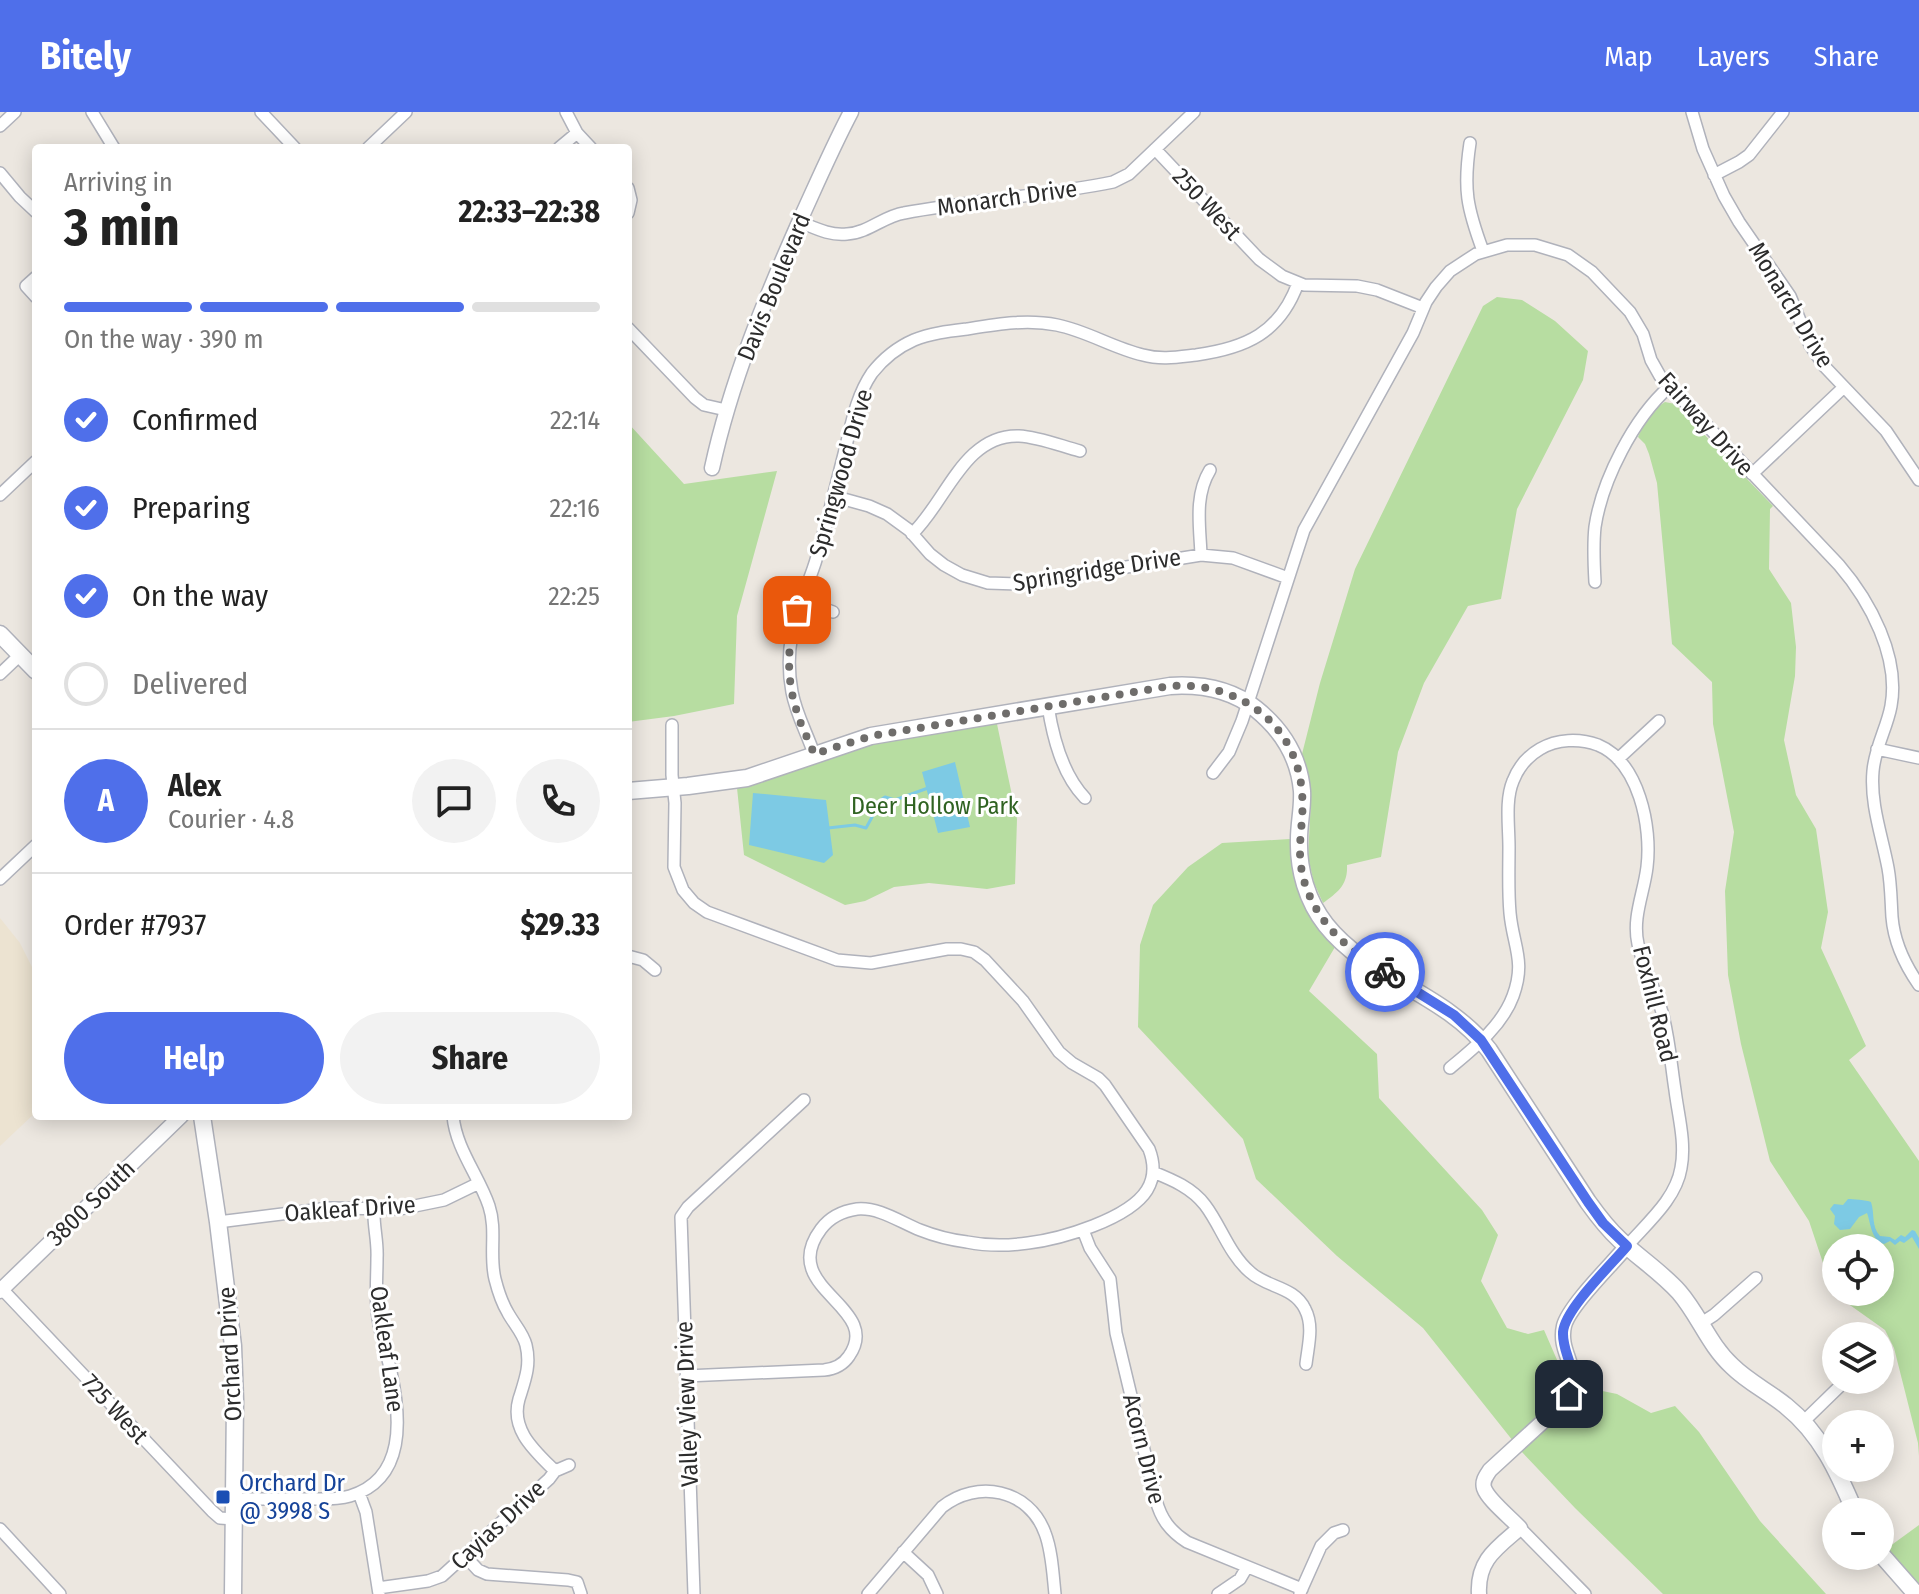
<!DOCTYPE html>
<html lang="en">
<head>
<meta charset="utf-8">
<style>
  :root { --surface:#fff; --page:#f2f2f2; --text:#222; --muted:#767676; --line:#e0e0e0; --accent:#4f6fea }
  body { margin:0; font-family:"Fira Sans Condensed",sans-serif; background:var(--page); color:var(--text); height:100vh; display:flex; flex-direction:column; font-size:30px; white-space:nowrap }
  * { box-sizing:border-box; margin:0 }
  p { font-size:26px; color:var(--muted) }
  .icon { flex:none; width:44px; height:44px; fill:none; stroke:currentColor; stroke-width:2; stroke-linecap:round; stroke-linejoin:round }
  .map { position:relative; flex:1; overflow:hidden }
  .sheet { position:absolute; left:32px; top:32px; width:600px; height:976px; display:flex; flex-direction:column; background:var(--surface); border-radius:8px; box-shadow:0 4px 20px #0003 }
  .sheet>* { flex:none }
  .tools { position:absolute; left:1822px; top:1122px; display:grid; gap:16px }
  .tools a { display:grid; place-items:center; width:72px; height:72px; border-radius:50%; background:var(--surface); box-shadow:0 4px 20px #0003; font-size:40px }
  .pin { position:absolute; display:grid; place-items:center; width:68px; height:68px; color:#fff; margin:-34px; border-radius:16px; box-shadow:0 4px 12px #0006 }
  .courier { position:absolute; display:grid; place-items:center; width:80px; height:80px; margin:-40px; border:6px solid #4f6fea; border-radius:50%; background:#fff; color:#222; box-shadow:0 2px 10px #0007 }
  .summary em { font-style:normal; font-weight:700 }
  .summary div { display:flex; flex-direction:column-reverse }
  .summary { display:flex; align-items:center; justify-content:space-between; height:136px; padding:0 32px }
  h1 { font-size:52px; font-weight:700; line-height:60px }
  .bar { display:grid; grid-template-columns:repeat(4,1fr); gap:12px 8px; align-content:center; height:96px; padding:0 32px }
  .bar i { height:10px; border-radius:6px; background:var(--line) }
  .bar .selected { background:var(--accent) }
  .bar p { grid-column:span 4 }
  .line { display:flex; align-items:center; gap:20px; padding:0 32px; border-top:2px solid var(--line) }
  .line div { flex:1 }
  .round { display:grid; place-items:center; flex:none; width:84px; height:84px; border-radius:42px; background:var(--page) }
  ol { padding:0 32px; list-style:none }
  li { display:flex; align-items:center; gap:24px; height:88px }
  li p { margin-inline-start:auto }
  li .icon { padding:8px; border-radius:50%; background:var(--accent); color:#fff; stroke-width:4 }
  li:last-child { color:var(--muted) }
  li i { width:44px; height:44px; border:4px solid var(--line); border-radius:50% }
  .primary-button { display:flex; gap:16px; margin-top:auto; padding:16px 32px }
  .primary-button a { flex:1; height:92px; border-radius:48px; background:var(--accent); color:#fff; font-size:32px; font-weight:700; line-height:92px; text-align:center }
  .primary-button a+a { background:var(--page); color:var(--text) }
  header { display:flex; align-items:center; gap:48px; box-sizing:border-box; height:112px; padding:0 40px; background:var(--accent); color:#fff }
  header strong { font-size:38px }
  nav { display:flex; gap:44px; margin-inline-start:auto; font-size:28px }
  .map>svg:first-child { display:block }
  .education { fill:#ece3d1 }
  .green { fill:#b7dda1; fill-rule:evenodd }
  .water { fill:#7dcae4 }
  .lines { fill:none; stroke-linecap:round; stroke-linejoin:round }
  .stream { stroke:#7dcae4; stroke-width:3 }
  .minor-casing { stroke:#b0b2bb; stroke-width:14 }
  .tertiary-casing { stroke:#b0b2bb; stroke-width:17 }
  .secondary-casing { stroke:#b0b2bb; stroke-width:19 }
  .minor { stroke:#fff; stroke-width:11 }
  .tertiary { stroke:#fff; stroke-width:14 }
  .secondary { stroke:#fff; stroke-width:16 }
  .done { stroke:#6f6d6b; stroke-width:8; stroke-dasharray:0 14.4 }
  .route { stroke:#4f6fea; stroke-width:10 }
  .transit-dot { fill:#1a4fb4; stroke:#fff; stroke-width:3 }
  .labels { text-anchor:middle; stroke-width:6; stroke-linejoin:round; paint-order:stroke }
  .street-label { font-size:24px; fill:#2c2c2c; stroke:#fff }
  .park-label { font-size:24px; fill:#306322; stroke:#fff }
  .transit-label { font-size:24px; fill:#164399; stroke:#fff; text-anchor:start }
</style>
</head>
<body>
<header>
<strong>Bitely</strong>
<nav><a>Map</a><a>Layers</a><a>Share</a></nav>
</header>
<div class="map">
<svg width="1919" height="1482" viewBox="0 0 1919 1482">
  <rect width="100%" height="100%" fill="#ece7e0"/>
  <path class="education" d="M 0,806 L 20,831 L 36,863 L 36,1000 L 0,1034 Z"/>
  <path class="green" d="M 1497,185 L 1522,188 L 1555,209 L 1588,239 L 1583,268 L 1517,397 L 1501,487 L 1468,494 L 1424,571 L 1398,640 L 1381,745 L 1347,753 C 1348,773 1338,780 1323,791 L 1314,771 L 1308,745 L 1311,688 L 1309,667 L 1302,642 L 1320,571 L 1355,457 L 1483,194 Z
    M 1665,290 L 1675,292 L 1773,394 L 1770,397 L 1769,457 L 1791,491 L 1796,535 L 1795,564 L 1784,628 L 1796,683 L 1816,717 L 1828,800 L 1821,836 L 1866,934 L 1849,948 L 1919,1049 L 1919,1344 L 1918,1331 L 1894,1236 L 1885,1218 L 1833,1181 L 1809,1109 L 1770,1049 L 1741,932 L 1728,863 L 1725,779 L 1734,720 L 1713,612 L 1712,570 L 1672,532 L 1657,371 L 1649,342 L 1645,332 L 1638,325 C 1644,312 1652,297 1665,290 ZM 1836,1136 L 1880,1136 L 1880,1180 L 1836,1180 Z
    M 628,311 L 684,372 L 777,359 L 737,504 L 734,592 L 674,604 L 628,610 Z
    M 997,612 L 1017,707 L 1015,772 L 987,777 L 929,771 L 894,775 L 865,789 L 845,793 L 744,743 L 737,676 L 778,665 L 815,649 L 874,629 L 925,619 Z
    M 1290,727 C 1290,769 1306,805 1335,835 L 1309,879 L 1377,942 L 1379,986 L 1482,1098 L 1498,1123 L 1481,1169 L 1507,1216 L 1528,1222 L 1544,1218 L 1561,1257 L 1578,1274 L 1617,1282 L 1651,1301 L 1675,1294 L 1699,1320 L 1760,1409 L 1826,1482 L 1663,1482 L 1575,1396 L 1521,1339 L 1423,1216 L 1337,1144 L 1256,1067 L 1243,1027 L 1138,915 L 1140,833 L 1153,793 L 1188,755 L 1222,731 Z
    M 1919,1413 L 1919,1473 L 1886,1437 Z"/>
  <path class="water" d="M 955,650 L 970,715 L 938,721 L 922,660 Z
    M 753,681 L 826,688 L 833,743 L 824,751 L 749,733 Z
    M 1848,1087 C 1853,1087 1866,1088 1871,1090 C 1875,1102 1871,1114 1880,1124 L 1890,1125 L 1895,1128 L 1901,1123 L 1905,1125 L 1912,1118 L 1915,1119 L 1919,1126 L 1919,1137 L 1912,1125 L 1904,1131 L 1900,1129 L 1895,1133 L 1890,1129 L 1884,1132 C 1871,1128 1871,1112 1867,1101 L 1859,1105 L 1850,1117 L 1840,1118 L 1834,1112 L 1835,1104 L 1830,1097 L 1834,1092 L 1843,1093 Z"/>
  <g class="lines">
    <path class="stream" d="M 828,716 L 855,713 L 866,716 L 882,687 L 885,685 L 895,688 L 928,676"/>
    <defs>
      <path id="minor" d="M 92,0 L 114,36
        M 261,0 L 295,36
        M 566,0 L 577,21 L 591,36
        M 1692,0 L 1703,37 L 1724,84 L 1739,110 L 1790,184 L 1810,233 L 1825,255 L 1886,319 L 1919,368
        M 0,14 L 15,0
        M 1470,31 C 1463,77 1467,96 1483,139
        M 368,36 L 406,0
        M 559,36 L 577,21
        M 1155,37 L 1259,147 L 1282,164 L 1304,173 L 1357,174 L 1377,178 L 1423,196
        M 0,61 L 20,85 L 36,100
        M 1714,63 L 1739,50 L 1749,43 L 1783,0
        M 628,76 L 631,88 L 628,101
        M 800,110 C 815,116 830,124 847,122 C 868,121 884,104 904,101 C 974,88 1044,84 1113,70 L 1129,62 L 1194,0
        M 36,165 L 26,174 L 36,185
        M 628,216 L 695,286 L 704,293 L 726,298
        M 1752,362 L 1844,275
        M 0,383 L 36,349
        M 833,384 L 869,394 L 887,402 L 909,418 L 930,442 L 944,453 L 962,463 L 988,471 L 1021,472 L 1201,443 L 1233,446 L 1288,466
        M 912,422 C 946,390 964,322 1019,324 C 1039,325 1061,334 1080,339
        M 1201,443 C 1200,415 1194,384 1210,358
        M 1595,470 C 1594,452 1593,433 1595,415 C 1602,368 1634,306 1669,275
        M 801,488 L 833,500
        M 0,562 L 20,543
        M 1048,594 C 1053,626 1062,662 1085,686
        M 672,613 L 672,663 L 675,691 L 674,755 L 683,778 L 694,791 L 707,800 L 837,848 L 871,851 L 947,837 L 961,837 L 974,840 L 985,848 L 1023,889 L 1059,940 L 1072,951 L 1098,966 L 1105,973 L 1149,1037 C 1154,1050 1155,1065 1147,1078 C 1129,1107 1061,1127 1028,1131 C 1007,1134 987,1134 967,1130 C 951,1128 935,1124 920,1118 C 900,1110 879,1095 857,1097 C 843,1099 830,1105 821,1117 C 776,1177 884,1194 849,1244 C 843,1253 834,1257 824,1258 L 686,1264
        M 1877,637 L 1919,646
        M 814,642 C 807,621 796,602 792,580 C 783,531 797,502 813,457 C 819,440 823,422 828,405 C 834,381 840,358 846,334 C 852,309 857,283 872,261 C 883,247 898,235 914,228 C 931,221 950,219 967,217 C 998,212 1027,207 1057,213 C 1087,219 1113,236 1143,243 C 1161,248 1178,245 1196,243 C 1246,236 1280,221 1298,171
        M 1618,647 L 1659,609
        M 1213,661 L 1229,640 L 1242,609 L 1304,418 L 1413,221 L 1426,190 L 1436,175 L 1450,159 L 1476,142 L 1507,133 L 1535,133 L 1568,143 L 1592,160 L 1630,200 L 1643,222 L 1651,248 L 1660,264 L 1839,453 C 1870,489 1900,545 1891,594 C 1887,616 1875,635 1873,659 C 1870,692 1882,724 1888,756 C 1891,772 1891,789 1892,805 C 1894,830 1905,853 1919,873
        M 0,767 L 36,733
        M 628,844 L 643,848 L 655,858
        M 1450,956 C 1474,936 1502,914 1513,884 C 1526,849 1513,834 1510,801 C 1508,779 1509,757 1509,735 C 1509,714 1505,688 1513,669 C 1518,656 1528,644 1540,637 C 1557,627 1579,626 1598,633 C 1639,650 1652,715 1647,755 C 1644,781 1632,805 1638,832 C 1643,856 1655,877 1662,900 C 1669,925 1671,952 1675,978 C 1678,1003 1686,1030 1681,1056 C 1676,1087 1647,1111 1627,1134
        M 453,1004 C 456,1037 479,1064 489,1094 C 497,1118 489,1143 495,1167 C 498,1179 502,1191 508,1201 C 514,1212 523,1221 526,1233 C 531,1253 525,1268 519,1287 C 510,1318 535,1339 555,1359
        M 1153,1060 C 1173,1068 1192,1076 1205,1093 C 1221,1114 1229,1142 1250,1160 C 1267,1176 1294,1174 1305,1197 C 1314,1214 1308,1234 1306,1252
        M 218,1110 L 330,1096 L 400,1097 L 444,1088 L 479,1071
        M 1083,1118 L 1090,1136 L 1110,1167 L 1116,1221 L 1156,1388 C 1161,1407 1170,1419 1187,1430 L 1302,1477
        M 2,1177 L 212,1399 L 220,1406 L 234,1407
        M 1700,1212 L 1714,1203 L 1756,1166
        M 1803,1310 L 1839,1275
        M 359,1381 L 366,1400 L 379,1482
        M 234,1387 C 258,1387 283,1387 307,1387 C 321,1387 336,1388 350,1384 C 406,1367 401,1306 391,1260 C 387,1242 381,1225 378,1206 C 375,1186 377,1166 377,1146 C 378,1129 373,1113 374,1097
        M 1520,1416 L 1585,1482
        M 0,1417 L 60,1482
        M 903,1440 L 928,1463 L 937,1482
        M 465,1444 L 478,1458 L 487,1462 L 568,1468 L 577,1470 L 581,1482
        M 378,1476 L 428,1469 L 442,1464 L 549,1367 L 555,1359 L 569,1353
        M 1300,1481 L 1321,1434 L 1334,1421 L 1343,1418
        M 694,1482 L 681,1105 L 688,1095 L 804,988
        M 868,1482 L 942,1395 C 977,1367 1029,1377 1045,1421 C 1052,1439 1053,1463 1055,1482
        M 1218,1482 L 1240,1467 L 1247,1455"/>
      <path id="tertiary" d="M 712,356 C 731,269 765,187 801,106 C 817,71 833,34 851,0
        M 0,1179 L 181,1004
        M 1479,1482 C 1477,1448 1497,1436 1520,1416 C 1511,1406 1488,1388 1484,1376 C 1482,1369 1486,1364 1490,1358 L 1561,1293 C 1588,1258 1557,1245 1564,1214 C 1569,1194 1612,1152 1627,1134"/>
      <path id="secondary" d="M 0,522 L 36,559
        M 628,679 L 688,674 L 747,666 L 871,624 L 1170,574 C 1201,572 1231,577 1256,597 C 1282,618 1299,645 1302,679 C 1303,695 1299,711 1299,727 C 1298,758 1307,789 1326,813 C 1369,867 1444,880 1489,938 L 1588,1090 C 1598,1104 1608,1117 1620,1128 C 1639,1146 1661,1160 1679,1180 C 1699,1203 1709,1233 1732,1254 C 1748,1270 1769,1280 1786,1294 C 1821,1322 1838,1360 1855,1400
        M 202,1004 L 218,1110 L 233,1234 L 235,1288 L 233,1482
        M 1880,1441 L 1916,1482"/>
    </defs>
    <use href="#minor" class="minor-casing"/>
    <use href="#tertiary" class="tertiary-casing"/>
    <use href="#secondary" class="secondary-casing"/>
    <use href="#minor" class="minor"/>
    <use href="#tertiary" class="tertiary"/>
    <use href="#secondary" class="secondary"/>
  </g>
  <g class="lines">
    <path class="done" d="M 797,498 C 787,532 786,567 797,600 C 801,615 809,628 814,642 L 871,624 L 1170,574 C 1237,569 1297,611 1302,681 C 1305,713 1294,737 1305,772 C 1319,814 1349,838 1385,860"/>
    <path class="route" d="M 1385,860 L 1454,903 L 1481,928 L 1588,1090 L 1603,1111 L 1627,1134 C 1611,1153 1565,1197 1563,1220 C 1562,1243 1579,1256 1569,1282"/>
  </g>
  <rect class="transit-dot" x="215" y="1377" width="16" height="16" rx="4"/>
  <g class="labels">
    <g class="street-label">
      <text transform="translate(1007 86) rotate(-8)" y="8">Monarch Drive</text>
      <text transform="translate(1207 92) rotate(47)" y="8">250 West</text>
      <text transform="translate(774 175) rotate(-68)" y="8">Davis Boulevard</text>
      <text transform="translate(1791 193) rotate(59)" y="8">Monarch Drive</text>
      <text transform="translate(1706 312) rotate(48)" y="8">Fairway Drive</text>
      <text transform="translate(841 361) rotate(-74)" y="8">Springwood Drive</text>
      <text transform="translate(1097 458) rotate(-9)" y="8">Springridge Drive</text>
      <text transform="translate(1655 892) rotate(76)" y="8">Foxhill Road</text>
      <text transform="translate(91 1091) rotate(-44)" y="8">3800 South</text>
      <text transform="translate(350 1097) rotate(-4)" y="8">Oakleaf Drive</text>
      <text transform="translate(387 1237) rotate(82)" y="8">Oakleaf Lane</text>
      <text transform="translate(230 1242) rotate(-93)" y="8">Orchard Drive</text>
      <text transform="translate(687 1292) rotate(-92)" y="8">Valley View Drive</text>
      <text transform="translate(115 1297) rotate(47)" y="8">725 West</text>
      <text transform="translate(1144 1337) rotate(76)" y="8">Acorn Drive</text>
      <text transform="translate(498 1413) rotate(-43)" y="8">Cayias Drive</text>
    </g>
    <g class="park-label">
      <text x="935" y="702">Deer Hollow Park</text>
    </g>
    <g class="transit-label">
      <text x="239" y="1379">Orchard Dr<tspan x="239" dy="28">@ 3998 S</tspan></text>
    </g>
  </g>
</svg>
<div class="tools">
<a><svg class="icon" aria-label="locate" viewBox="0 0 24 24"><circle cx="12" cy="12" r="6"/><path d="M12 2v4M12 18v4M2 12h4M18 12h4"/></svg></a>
<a><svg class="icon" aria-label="layers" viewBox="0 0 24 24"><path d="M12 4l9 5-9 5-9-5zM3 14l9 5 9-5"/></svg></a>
<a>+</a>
<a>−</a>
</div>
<div class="pin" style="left:797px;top:498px;background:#ea580c"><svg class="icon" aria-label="bag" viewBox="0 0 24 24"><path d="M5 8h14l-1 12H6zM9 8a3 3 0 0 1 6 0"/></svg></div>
<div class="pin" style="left:1569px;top:1282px;background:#1f2937"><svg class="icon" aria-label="home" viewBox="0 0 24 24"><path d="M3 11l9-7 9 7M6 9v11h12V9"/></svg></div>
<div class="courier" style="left:1385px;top:860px"><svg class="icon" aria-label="bike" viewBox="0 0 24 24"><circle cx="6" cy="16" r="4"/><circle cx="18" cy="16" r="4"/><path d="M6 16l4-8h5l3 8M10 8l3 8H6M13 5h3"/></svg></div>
<section class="sheet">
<div class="summary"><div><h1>3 min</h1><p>Arriving in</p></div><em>22:33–22:38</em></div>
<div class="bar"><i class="selected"></i><i class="selected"></i><i class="selected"></i><i></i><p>On the way · 390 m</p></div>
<ol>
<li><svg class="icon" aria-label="check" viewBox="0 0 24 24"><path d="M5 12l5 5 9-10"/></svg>Confirmed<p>22:14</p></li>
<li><svg class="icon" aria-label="check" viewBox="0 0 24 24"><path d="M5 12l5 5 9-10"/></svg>Preparing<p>22:16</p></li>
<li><svg class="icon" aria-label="check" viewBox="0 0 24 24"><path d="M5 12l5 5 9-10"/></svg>On the way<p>22:25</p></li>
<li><i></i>Delivered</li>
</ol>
<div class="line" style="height:144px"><b class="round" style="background:var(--accent);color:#fff">A</b><div><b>Alex</b><p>Courier · 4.8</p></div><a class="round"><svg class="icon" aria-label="chat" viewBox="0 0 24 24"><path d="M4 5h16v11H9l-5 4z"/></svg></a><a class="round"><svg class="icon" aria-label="phone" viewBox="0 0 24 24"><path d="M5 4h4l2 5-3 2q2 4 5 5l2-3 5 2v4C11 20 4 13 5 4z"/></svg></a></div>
<div class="line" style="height:104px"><div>Order #7937</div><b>$29.33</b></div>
<div class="primary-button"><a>Help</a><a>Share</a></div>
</section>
</div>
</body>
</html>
